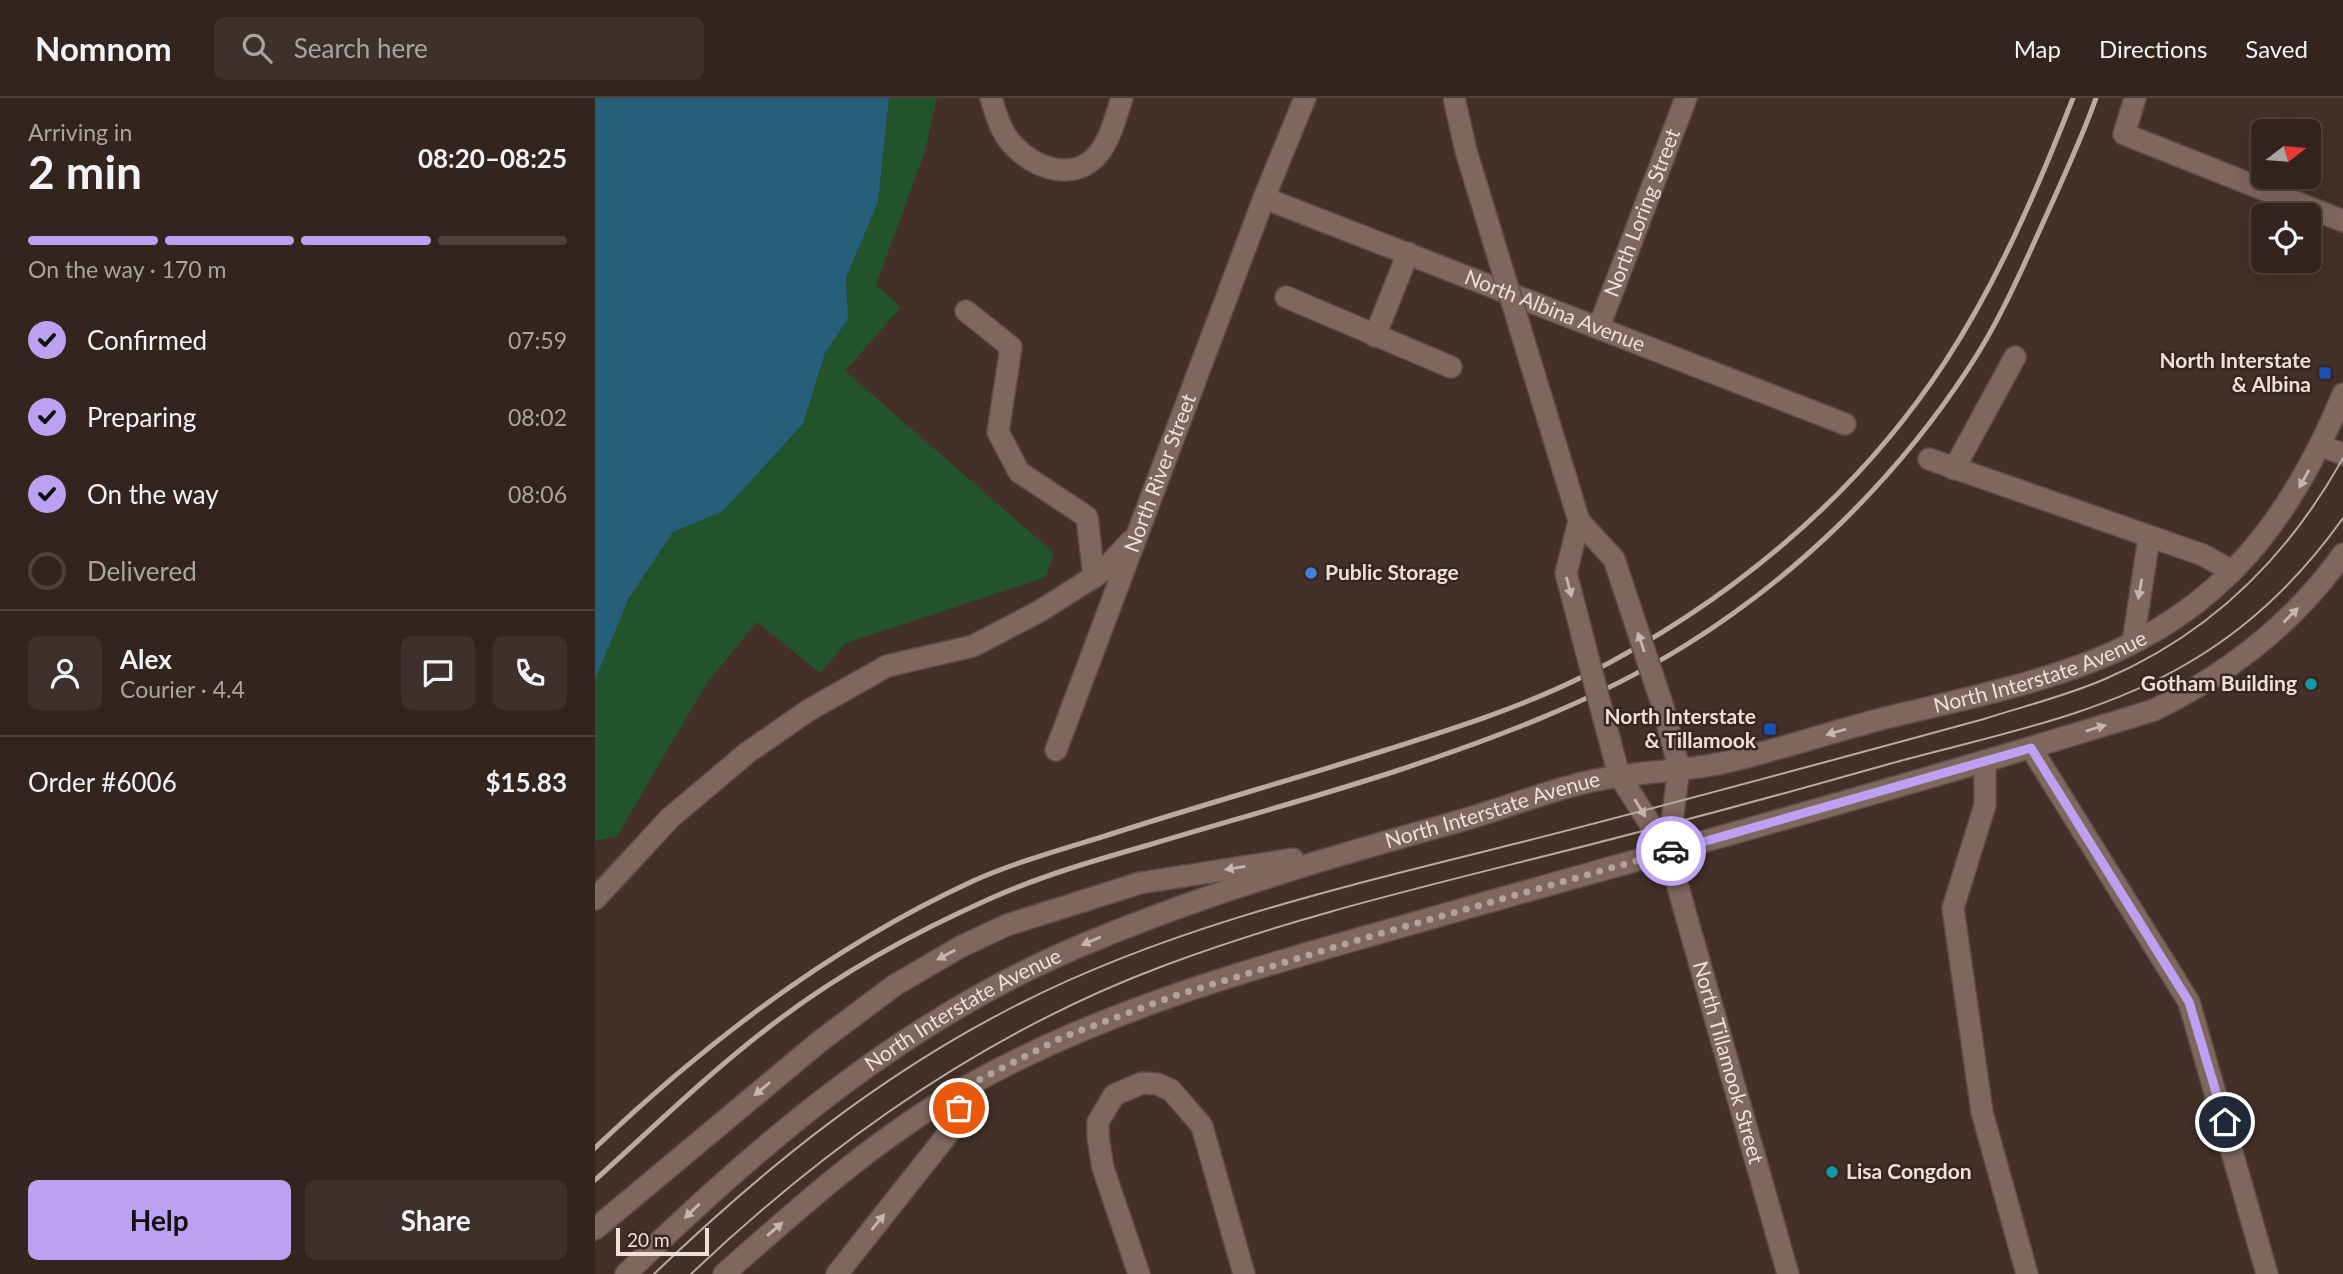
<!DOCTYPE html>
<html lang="en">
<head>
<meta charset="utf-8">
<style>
  :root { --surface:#33241d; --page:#3e302a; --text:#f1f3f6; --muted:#a9a4a4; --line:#4e413b; --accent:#bca0f2 }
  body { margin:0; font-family:Lato,sans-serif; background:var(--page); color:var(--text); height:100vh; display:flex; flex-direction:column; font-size:26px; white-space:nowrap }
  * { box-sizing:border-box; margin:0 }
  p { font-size:23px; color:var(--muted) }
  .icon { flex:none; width:38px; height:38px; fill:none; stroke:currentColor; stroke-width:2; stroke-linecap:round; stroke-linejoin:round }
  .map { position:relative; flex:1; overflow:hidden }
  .panel { display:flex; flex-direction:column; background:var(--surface); width:595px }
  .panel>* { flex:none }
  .needle { width:46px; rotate:74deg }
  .tools { position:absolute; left:1656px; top:21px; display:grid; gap:14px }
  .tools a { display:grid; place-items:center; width:70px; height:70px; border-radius:10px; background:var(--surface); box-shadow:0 7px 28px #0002,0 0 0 2px var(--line); font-size:35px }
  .scale { position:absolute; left:21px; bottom:18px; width:93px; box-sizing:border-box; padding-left:7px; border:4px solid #ede0da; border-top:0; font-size:19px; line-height:24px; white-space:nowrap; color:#ede0da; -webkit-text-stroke:5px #39261e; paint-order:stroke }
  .pin { position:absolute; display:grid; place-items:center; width:60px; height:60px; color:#fff; margin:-30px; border:4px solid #fff; border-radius:50%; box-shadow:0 2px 7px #0007 }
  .courier { position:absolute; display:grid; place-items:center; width:70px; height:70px; margin:-35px; border:5px solid #bca0f2; border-radius:50%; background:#fff; color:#222; box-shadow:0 2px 9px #0007 }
  .summary em { font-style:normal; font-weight:700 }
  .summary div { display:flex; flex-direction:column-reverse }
  .summary { display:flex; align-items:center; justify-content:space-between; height:119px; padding:0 28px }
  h1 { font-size:46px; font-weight:700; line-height:52px }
  .bar { display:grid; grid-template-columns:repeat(4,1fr); gap:10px 7px; align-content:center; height:84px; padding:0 28px }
  .bar i { height:9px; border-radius:5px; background:var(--line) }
  .bar .current { background:var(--accent) }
  .bar p { grid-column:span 4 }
  .line { display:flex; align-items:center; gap:18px; padding:0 28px; border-top:2px solid var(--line) }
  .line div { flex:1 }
  .round { display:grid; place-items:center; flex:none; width:74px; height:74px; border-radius:10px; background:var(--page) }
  ol { padding:0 28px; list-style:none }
  li { display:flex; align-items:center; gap:21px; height:77px }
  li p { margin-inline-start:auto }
  li .icon { padding:7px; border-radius:50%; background:var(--accent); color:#111; stroke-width:4 }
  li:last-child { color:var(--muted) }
  li i { width:38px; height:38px; border:4px solid var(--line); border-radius:50% }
  .cta { display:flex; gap:14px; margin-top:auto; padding:14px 28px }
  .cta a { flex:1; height:80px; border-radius:10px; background:var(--accent); color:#111; font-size:28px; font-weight:700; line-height:80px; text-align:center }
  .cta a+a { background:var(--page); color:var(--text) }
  header { display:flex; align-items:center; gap:42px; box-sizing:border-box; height:98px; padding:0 35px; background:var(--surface); border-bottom:2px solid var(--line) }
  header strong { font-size:33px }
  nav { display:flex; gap:38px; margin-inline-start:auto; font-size:24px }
  .search { width:490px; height:63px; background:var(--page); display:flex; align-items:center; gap:18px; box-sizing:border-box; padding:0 24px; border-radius:10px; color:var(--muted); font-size:26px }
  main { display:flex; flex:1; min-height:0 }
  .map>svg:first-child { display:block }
  .green { fill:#22542c }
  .water { fill:#265f79 }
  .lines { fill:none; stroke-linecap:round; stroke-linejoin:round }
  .minor-casing { stroke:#5d4c45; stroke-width:24 }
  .minor { stroke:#7e675d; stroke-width:21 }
  .tram { stroke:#b8a9a2; stroke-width:2 }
  .rail { stroke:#b8a9a2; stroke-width:5 }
  .minor-bridge-casing { stroke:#5d4c45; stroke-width:24; stroke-linecap:butt }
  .minor-bridge { stroke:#7e675d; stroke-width:21 }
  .oneway { fill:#c6b6ae }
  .done { stroke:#b2a29b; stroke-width:7; stroke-dasharray:0 12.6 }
  .route { stroke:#bca0f2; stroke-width:9 }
  .transit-dot { fill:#1a4fb4; stroke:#39261e; stroke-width:2.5 }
  .shop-dot { fill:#3f7fe0; stroke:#39261e; stroke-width:2.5 }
  .culture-dot { fill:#0f9aa8; stroke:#39261e; stroke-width:2.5 }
  .labels { text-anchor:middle; stroke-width:5; stroke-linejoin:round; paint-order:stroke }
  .street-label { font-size:21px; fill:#ede0da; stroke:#39261e }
  .poi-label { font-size:21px; font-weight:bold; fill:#ede0da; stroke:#39261e; text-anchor:end }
</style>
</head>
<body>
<header>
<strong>Nomnom</strong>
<div class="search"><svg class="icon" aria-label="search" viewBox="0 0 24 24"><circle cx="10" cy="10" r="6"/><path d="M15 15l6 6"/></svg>Search here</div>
<nav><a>Map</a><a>Directions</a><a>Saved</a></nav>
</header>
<main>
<section class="panel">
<div class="summary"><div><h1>2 min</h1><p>Arriving in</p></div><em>08:20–08:25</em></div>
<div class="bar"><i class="current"></i><i class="current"></i><i class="current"></i><i></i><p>On the way · 170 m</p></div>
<ol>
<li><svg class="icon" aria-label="check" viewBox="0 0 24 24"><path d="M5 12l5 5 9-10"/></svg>Confirmed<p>07:59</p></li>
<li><svg class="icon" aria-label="check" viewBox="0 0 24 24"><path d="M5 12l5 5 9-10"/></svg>Preparing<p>08:02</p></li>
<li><svg class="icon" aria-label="check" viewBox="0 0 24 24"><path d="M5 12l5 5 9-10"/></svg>On the way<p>08:06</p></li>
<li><i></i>Delivered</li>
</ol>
<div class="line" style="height:126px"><a class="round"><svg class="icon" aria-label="person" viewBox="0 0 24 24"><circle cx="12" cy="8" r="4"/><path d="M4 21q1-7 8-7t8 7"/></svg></a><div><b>Alex</b><p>Courier · 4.4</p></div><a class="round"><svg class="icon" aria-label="chat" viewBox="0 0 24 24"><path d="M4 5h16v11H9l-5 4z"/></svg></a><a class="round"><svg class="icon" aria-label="phone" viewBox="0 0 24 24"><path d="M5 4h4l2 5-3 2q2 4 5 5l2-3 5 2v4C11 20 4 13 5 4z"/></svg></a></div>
<div class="line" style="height:91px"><div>Order #6006</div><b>$15.83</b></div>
<div class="cta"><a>Help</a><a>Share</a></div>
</section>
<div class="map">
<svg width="1748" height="1176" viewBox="0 0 1748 1176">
  <rect width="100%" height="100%" fill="#443027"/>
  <path class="green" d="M 294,0 L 342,0 L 330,53 L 281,187 L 306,209 L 250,273 L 459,455 L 451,479 L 251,545 L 225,575 L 162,524 L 111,586 L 22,738 L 0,743 L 0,582 L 34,500 L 78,434 L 128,413 L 208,326 L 230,255 L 253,221 L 251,180 L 283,104 Z"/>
  <path class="water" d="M 0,0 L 294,0 L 283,104 L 251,180 L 253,221 L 230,255 L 208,326 L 128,413 L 78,434 L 34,500 L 0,582 Z"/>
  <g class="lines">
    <defs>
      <g id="minor">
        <path d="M 396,0 C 401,17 406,35 419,48 C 442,72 481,84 504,55 C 516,40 521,17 527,0"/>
        <path d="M 1540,0 L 1529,36 L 1748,123"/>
        <path id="s1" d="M 669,100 L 1250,326"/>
        <path d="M 691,199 L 856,269"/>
        <path d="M 371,213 L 416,249 L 403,334 L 424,374 L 492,419 L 499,479"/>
        <path id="s2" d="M 1004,229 L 1091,0"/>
        <path d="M 780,238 L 813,155"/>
        <path d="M 1726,348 L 1748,356"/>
        <path d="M 1334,361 L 1608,457 L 1637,473"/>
        <path d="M 1359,371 L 1420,259"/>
        <path d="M 1538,544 L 1554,440"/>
        <path d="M 1068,609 L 1084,670 L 1073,754"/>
        <path id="s3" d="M 1010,625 L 1024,677 L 1073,754 L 1193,1176"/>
        <path d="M 1436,650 L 1594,904 L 1672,1176"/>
        <path id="s4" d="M 461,652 L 669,100 L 710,0"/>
        <path d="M 1390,663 L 1390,707 L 1358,810 L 1387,1014 L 1432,1176"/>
        <path d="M 0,801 L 75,720 L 152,655 L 214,612 L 292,568 L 378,548 L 445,513 L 508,473 L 536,443"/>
        <path d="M 0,1131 L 224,944 L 300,887 L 367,848 L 412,827 L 545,785 L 698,761"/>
        <path id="s5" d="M 31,1176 C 170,1040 319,914 502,841 C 616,794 735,759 854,726 C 899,714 943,696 988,685 C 1034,673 1081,675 1127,665 C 1189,651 1249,629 1311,615 C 1373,600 1435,587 1495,564 C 1626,514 1696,422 1748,296"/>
        <path d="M 129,1176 C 205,1109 280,1041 369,990 C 523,902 699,860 868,811 C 1099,746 1330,683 1559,612 C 1635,575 1699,525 1748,456"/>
        <path d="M 242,1176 L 356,1032 L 372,988"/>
        <path d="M 544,1176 L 508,1070 L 503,1039 L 503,1024 L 519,997 L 547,985 L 562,986 L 576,992 L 607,1028 L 649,1176"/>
      </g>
    </defs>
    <use href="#minor" class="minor-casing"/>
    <use href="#minor" class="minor"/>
    <path class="tram" d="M 59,1176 C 169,1070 287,975 424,906 C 581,826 757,787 927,744 C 1081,705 1235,663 1389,621 C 1429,608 1471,598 1510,581 C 1615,536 1693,459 1748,360
      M 96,1176 C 234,1045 389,935 568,868 C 687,823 811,793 934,762 C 1055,732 1174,700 1294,666 C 1395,638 1502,619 1593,565 C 1655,529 1706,479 1748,420"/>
    <path class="rail" d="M 0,1050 C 112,943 237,848 378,783 C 421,764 468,751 513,737 C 606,707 700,681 794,651 C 860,630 927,609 989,578 C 1133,505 1261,400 1350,264 C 1403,183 1443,90 1478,0
      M 0,1082 C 60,1028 118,971 182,923 C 247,874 318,835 392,802 C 445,778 501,762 557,746 C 637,722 718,700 798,674 C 898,641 1001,603 1091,547 C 1202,478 1301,381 1373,271 C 1405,223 1428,169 1452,116 C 1469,78 1487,40 1501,0"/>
    <defs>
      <path id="minor-bridge" d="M 859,0 L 871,53 L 984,423 L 1019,461 L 1068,609
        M 984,423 L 971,475 L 1010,625"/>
    </defs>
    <use href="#minor-bridge" class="minor-bridge-casing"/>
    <use href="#minor-bridge" class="minor-bridge"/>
  </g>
  <defs><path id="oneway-solid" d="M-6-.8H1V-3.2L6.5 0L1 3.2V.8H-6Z" transform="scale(1.75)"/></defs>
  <g class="oneway">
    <use href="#oneway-solid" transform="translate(1709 381) rotate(119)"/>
    <use href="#oneway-solid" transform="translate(974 489) rotate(75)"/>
    <use href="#oneway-solid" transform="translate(1545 491) rotate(100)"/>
    <use href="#oneway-solid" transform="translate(1696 517) rotate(-45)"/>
    <use href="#oneway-solid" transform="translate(1046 544) rotate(-109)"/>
    <use href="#oneway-solid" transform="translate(1501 630) rotate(-17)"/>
    <use href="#oneway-solid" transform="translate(1241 634) rotate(164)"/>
    <use href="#oneway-solid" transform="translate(1045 710) rotate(58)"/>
    <use href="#oneway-solid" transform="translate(640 770) rotate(171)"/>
    <use href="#oneway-solid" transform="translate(496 843) rotate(157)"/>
    <use href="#oneway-solid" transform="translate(351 857) rotate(152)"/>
    <use href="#oneway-solid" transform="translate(167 991) rotate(140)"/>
    <use href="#oneway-solid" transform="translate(97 1113) rotate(136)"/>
    <use href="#oneway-solid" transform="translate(283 1124) rotate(-51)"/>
    <use href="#oneway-solid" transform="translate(180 1131) rotate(-41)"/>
  </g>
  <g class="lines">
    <path class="done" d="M 364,1010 L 372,988 L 468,939 L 579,898 L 773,839 L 1076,753"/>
    <path class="route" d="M 1076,753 L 1436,650 L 1594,904 L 1630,1024"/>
  </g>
  <g class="transit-dot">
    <rect x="1723" y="268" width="14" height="14" rx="3.5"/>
    <rect x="1168" y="624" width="14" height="14" rx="3.5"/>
  </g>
  <circle class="shop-dot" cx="716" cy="475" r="7"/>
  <g class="culture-dot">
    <circle cx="1716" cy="586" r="7"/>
    <circle cx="1237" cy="1074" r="7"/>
  </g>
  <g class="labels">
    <g class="street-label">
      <text dy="7" stroke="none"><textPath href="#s2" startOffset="122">North Loring Street</textPath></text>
      <text dy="7" stroke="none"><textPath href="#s1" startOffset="312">North Albina Avenue</textPath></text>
      <text dy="7" stroke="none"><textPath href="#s4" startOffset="296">North River Street</textPath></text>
      <text dy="7" stroke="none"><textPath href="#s5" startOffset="1564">North Interstate Avenue</textPath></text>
      <text dy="7" stroke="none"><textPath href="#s5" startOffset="998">North Interstate Avenue</textPath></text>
      <text dy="7" stroke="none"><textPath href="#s5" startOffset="430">North Interstate Avenue</textPath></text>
      <text dy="7" stroke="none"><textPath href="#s3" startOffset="364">North Tillamook Street</textPath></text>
    </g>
    <g class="poi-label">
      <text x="1716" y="270">North Interstate<tspan x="1716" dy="24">&amp; Albina</tspan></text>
      <text x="730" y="482" text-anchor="start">Public Storage</text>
      <text x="1702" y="593">Gotham Building</text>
      <text x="1161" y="626">North Interstate<tspan x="1161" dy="24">&amp; Tillamook</tspan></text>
      <text x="1251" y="1081" text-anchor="start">Lisa Congdon</text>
    </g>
  </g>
</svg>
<div class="tools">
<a><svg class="needle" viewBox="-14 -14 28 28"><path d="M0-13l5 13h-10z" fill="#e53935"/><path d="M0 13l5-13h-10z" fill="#a9a4a4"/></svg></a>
<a><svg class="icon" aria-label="locate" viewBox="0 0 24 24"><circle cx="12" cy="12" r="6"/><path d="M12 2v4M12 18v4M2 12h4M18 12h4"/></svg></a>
</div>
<div class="scale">20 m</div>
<div class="pin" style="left:364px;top:1010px;background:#ea580c"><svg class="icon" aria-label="bag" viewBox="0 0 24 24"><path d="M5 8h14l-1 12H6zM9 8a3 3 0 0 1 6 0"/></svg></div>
<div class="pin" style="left:1630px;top:1024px;background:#1f2937"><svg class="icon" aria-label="home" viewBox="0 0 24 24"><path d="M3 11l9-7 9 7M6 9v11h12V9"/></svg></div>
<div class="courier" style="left:1076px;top:753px"><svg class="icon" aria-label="car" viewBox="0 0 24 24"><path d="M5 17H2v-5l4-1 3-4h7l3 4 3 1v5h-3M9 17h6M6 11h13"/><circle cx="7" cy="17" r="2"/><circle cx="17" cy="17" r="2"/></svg></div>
</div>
</main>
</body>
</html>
